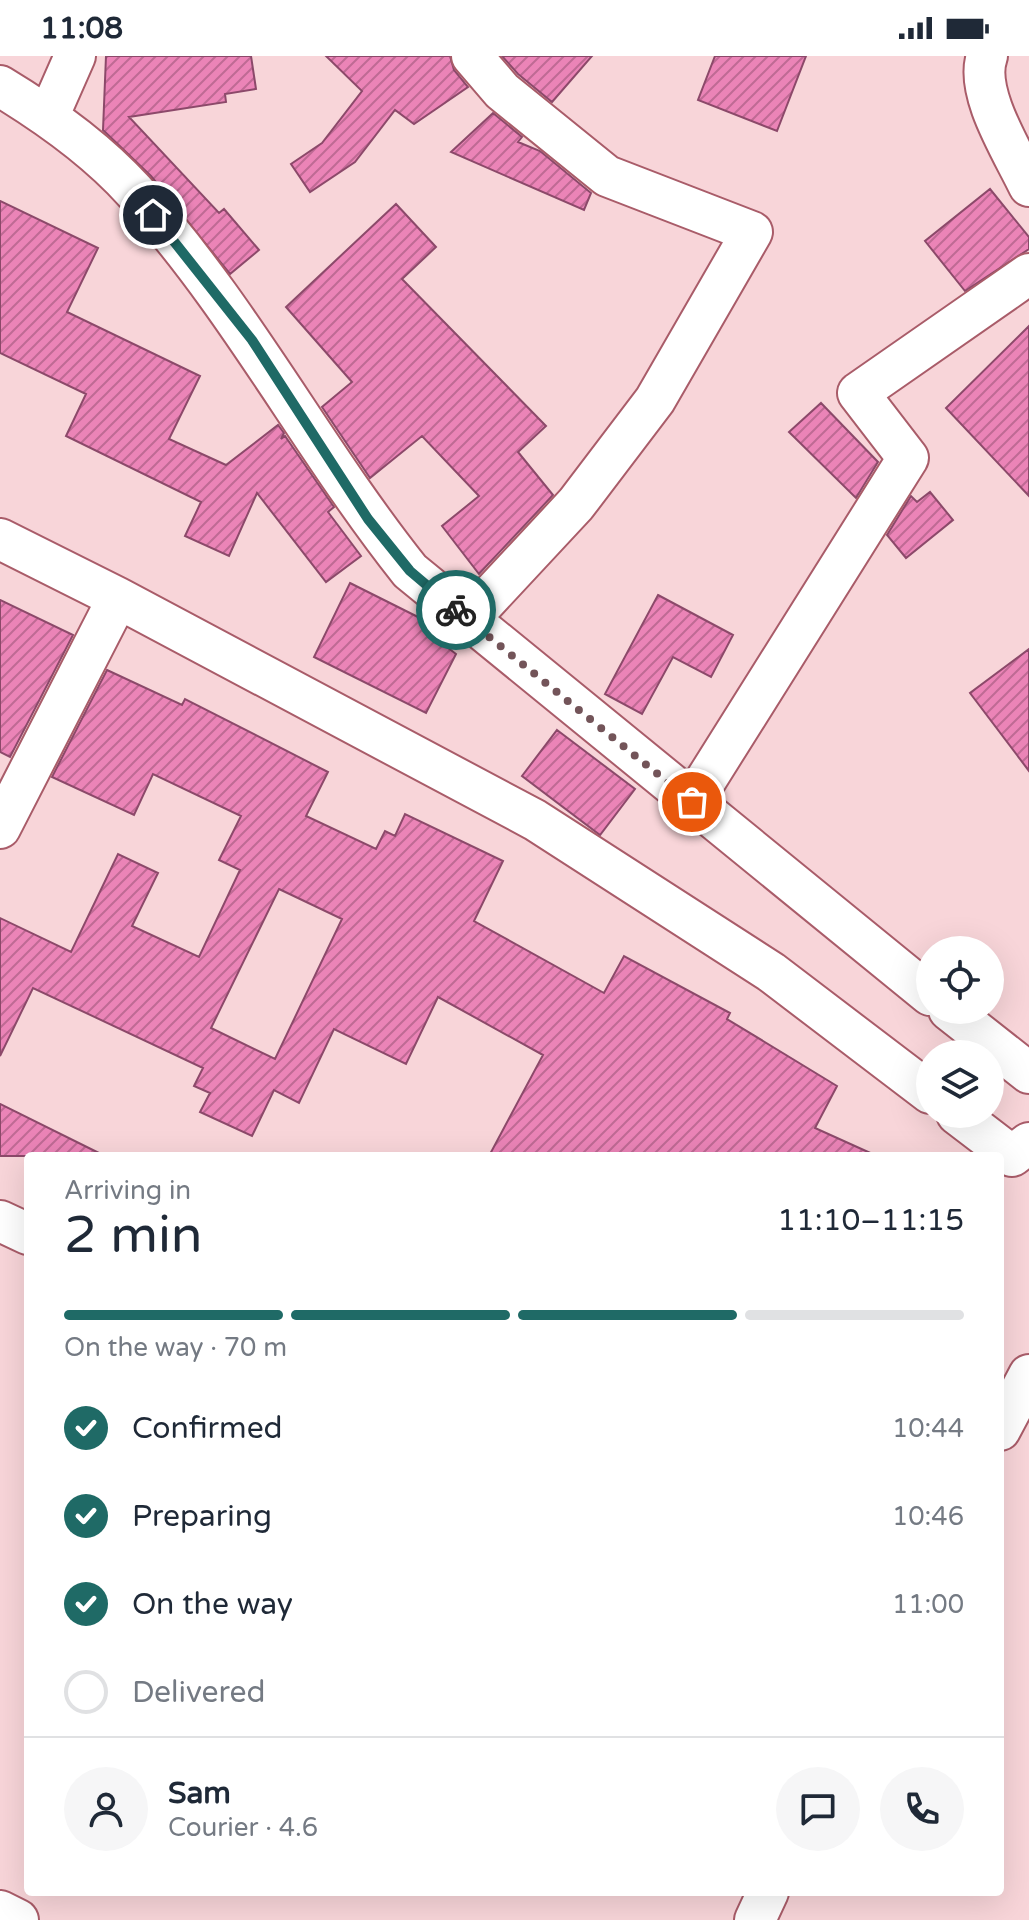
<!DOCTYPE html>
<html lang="en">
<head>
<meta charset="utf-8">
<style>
  :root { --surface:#fff; --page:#f6f6f7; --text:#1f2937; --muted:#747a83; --line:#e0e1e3; --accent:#1f6a66 }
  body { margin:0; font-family:"Varela Round",sans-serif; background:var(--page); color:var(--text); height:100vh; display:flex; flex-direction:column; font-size:30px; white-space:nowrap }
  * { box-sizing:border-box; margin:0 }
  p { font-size:26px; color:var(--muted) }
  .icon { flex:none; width:44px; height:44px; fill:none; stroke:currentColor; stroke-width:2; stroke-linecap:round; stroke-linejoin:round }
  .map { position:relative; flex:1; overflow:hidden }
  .side { position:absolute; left:24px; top:1096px; width:980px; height:744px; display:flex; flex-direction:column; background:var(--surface); border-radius:8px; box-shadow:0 8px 32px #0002 }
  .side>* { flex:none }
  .tools { position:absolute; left:916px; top:880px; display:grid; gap:16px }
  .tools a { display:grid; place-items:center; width:88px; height:88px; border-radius:50%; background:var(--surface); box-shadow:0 8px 32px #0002; font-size:40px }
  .pin { position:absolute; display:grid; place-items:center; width:68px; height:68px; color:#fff; margin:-34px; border:4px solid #fff; border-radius:50%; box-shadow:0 2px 8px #0007 }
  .courier { position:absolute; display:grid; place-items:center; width:80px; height:80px; margin:-40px; border:6px solid #1f6a66; border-radius:50%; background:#fff; color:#222; box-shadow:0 2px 10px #0007 }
  .overview em { font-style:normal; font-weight:600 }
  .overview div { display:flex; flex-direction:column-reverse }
  .overview { display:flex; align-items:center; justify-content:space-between; height:136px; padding:0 40px }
  h1 { font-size:52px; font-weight:600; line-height:60px }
  .bar { display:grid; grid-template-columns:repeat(4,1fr); gap:12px 8px; align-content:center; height:96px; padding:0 40px }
  .bar i { height:10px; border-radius:6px; background:var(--line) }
  .bar .selected { background:var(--accent) }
  .bar p { grid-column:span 4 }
  .line { display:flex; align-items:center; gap:20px; padding:0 40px; border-top:2px solid var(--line) }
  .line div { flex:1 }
  .round { display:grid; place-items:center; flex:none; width:84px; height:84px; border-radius:42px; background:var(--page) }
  ol { padding:0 40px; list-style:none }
  li { display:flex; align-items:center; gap:24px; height:88px }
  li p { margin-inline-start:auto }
  li .icon { padding:8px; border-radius:50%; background:var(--accent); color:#fff; stroke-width:4 }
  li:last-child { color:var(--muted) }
  li i { width:44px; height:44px; border:4px solid var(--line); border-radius:50% }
  .status { display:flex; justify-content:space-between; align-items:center; height:56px; padding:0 40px; background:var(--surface); direction:ltr }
  .status svg { height:22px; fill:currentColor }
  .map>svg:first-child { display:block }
  .building { fill:url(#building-hatch); stroke:#8c496a; stroke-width:2; fill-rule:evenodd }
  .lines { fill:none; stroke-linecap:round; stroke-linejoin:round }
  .street-casing { stroke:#a95c69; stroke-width:44 }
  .street { stroke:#fff; stroke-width:40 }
  .done { stroke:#735459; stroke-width:8; stroke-dasharray:0 14.4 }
  .route { stroke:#1f6a66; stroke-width:10 }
</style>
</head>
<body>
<div class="status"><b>11:08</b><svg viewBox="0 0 49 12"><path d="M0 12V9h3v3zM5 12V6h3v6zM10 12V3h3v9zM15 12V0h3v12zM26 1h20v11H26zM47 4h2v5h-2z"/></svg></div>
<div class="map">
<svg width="1029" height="1864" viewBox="0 0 1029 1864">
  <defs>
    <pattern id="building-hatch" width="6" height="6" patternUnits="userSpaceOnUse" patternTransform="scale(2)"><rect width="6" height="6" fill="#eb84b7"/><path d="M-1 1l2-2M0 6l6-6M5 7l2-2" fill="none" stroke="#bf6a94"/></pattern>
  </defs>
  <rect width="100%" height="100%" fill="#f8d5d9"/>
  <path class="building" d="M 106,0 L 251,0 L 256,33 L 225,38 L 226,46 L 129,61 L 219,157 L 224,153 L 259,194 L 230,218 L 151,120 L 103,74 Z
    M 326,0 L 450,0 L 454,14 L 468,31 L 414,68 L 395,54 L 355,106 L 310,136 L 291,108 L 322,87 L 362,35 Z
    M 502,0 L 592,0 L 552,46 L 518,18 Z
    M 715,0 L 806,0 L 777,75 L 698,44 Z
    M 493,57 L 522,81 L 518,86 L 540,95 L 591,137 L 584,154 L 451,96 Z
    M 990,133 L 1029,181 L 1029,193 L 965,235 L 925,185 Z
    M 0,145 L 98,192 L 67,256 L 200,320 L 169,383 L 226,409 L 278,369 L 284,377 L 281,383 L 285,380 L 334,451 L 328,456 L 361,500 L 326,526 L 257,437 L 229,500 L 185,480 L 201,446 L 66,380 L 86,338 L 0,297 Z
    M 396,148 L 436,191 L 402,223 L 546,370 L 518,396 L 553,439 L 479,518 L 442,470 L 479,440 L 422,380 L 370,422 L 322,351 L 352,326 L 286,251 Z
    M 1029,270 L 1029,440 L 946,352 Z
    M 821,347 L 878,406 L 856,442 L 789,376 Z
    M 930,436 L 953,464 L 906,502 L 887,479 L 911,440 L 917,446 Z
    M 350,527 L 440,572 L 434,581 L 456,598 L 426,657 L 314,601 Z
    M 658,539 L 733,579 L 711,621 L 673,601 L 642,658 L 605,638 Z
    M 0,544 L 73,579 L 10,701 L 0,696 Z
    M 1029,593 L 1029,715 L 970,637 Z
    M 107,614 L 182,649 L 185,643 L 328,716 L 306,760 L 376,793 L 385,775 L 395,780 L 405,758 L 503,805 L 474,865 L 604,937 L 624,900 L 730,957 L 727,963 L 837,1030 L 815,1072 L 877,1100 L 489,1100 L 543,999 L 438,941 L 406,1008 L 334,973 L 299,1047 L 274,1034 L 252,1080 L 200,1056 L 210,1037 L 194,1030 L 203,1012 L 33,932 L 0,1000 L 0,862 L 71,896 L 118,798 L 158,817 L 132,870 L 199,901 L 240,814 L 219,804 L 241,760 L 153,718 L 134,759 L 52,721 ZM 279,833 L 342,863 L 275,1003 L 211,972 Z
    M 557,674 L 635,733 L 600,779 L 522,720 Z
    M 0,1048 L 105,1100 L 0,1100 Z"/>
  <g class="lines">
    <defs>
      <path id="street" d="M 987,0 C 974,36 1013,96 1029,130
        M 0,30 C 48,59 96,93 134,135 C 240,251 312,392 410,515 L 930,939
        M 49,59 L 75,0
        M 0,483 L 118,542 L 535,764 L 771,916 L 930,1037
        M 468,564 L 576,448 L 655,344 L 752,176 L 607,120 L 502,35 L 472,0
        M 692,746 L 908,402 L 858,337 L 1029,218
        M 0,772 L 118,542
        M 949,954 L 1029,1017
        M 957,1058 L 1012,1100 L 1029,1087
        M 0,1165 L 28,1178
        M 1000,1374 L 1029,1319
        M 0,1855 L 18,1864
        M 755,1864 L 768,1836"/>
    </defs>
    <use href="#street" class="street-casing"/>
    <use href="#street" class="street"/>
  </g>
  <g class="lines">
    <path class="done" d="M 456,554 L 692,746"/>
    <path class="route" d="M 153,159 L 252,284 L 368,463 L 410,515 L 456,554"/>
  </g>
</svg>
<div class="tools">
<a><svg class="icon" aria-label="locate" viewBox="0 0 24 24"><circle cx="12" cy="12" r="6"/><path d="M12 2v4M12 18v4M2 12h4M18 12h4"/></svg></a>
<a><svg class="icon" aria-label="layers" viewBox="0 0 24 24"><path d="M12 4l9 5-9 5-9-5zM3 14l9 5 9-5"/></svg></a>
</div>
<div class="pin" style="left:692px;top:746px;background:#ea580c"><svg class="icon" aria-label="bag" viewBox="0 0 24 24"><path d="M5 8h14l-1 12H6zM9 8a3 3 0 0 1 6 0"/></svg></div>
<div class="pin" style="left:153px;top:159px;background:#1f2937"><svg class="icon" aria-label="home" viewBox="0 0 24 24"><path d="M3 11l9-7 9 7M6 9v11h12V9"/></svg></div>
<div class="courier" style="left:456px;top:554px"><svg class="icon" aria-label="bike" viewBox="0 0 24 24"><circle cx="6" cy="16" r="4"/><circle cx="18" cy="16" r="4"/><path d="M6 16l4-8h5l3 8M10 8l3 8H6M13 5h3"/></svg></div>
<section class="side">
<div class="overview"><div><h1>2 min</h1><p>Arriving in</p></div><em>11:10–11:15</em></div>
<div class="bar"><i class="selected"></i><i class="selected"></i><i class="selected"></i><i></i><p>On the way · 70 m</p></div>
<ol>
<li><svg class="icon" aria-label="check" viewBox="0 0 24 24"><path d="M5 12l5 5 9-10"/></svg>Confirmed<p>10:44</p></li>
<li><svg class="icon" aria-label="check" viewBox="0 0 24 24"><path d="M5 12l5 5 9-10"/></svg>Preparing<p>10:46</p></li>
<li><svg class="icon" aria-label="check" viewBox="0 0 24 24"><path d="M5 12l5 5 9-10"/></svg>On the way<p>11:00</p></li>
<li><i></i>Delivered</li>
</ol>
<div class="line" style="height:144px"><a class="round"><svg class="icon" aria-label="person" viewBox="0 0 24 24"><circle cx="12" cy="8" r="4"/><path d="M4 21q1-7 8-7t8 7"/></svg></a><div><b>Sam</b><p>Courier · 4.6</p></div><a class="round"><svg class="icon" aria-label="chat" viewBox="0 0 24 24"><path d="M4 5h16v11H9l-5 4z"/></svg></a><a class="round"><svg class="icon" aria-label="phone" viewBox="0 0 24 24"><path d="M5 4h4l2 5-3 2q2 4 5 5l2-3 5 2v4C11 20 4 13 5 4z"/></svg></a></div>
</section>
</div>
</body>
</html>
